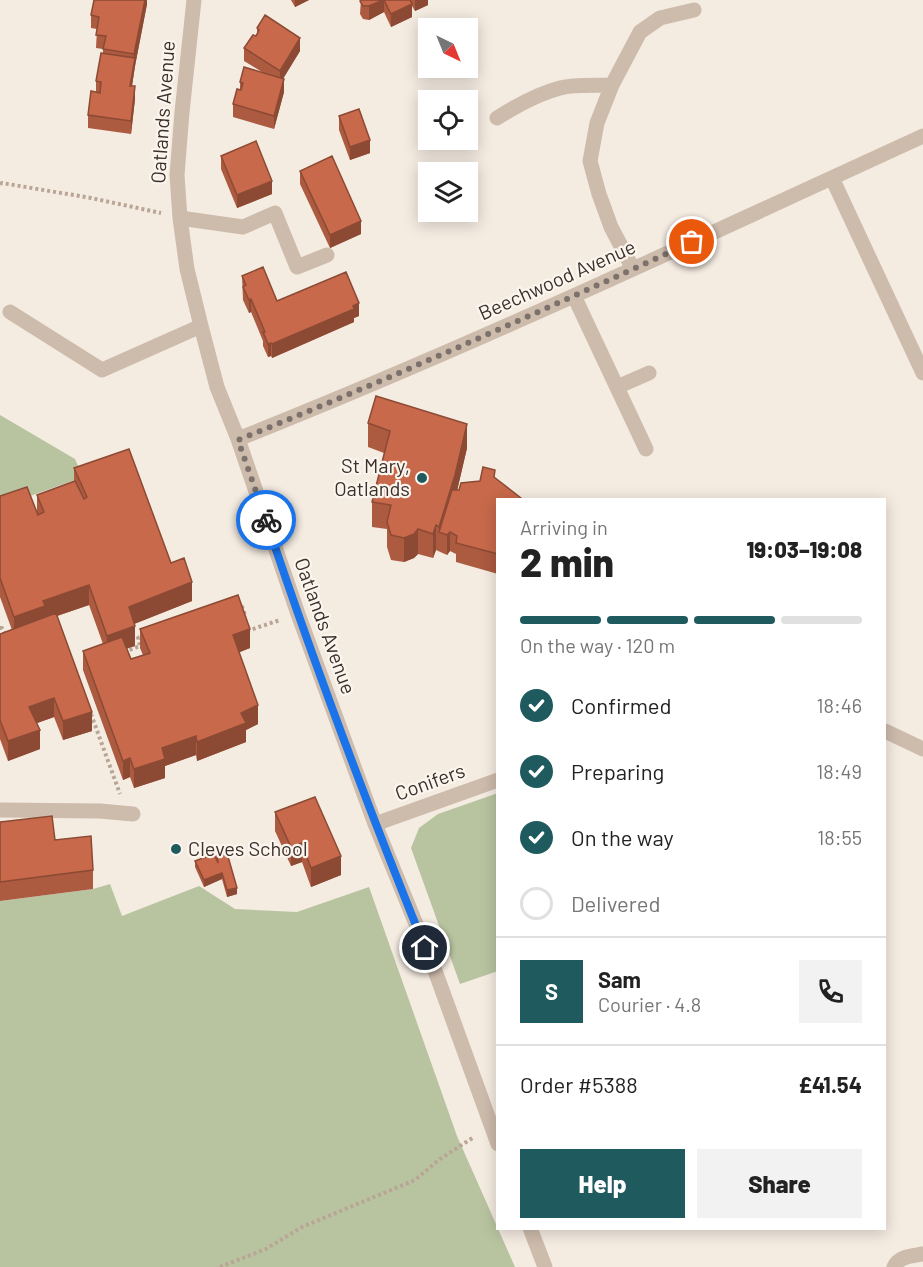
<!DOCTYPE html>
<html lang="en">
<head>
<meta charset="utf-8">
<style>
  :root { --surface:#fff; --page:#f2f2f2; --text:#222; --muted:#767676; --line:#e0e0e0; --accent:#1f5a5e }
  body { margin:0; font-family:Barlow,sans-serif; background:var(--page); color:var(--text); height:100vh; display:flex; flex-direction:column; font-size:22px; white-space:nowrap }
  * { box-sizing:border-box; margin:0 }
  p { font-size:20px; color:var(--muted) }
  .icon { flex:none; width:33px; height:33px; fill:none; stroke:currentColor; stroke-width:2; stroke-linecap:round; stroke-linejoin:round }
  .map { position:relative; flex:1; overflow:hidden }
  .panel { position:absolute; left:496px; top:498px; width:390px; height:732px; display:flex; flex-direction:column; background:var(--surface); border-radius:0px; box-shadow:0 3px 15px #0003 }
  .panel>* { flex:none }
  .needle { width:39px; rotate:137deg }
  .fabs { position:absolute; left:418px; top:18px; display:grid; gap:12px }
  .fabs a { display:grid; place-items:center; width:60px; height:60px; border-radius:0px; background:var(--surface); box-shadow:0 3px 15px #0003; font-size:30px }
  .pin { position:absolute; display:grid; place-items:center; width:51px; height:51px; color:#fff; margin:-26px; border:3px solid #fff; border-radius:50%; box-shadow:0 2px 6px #0007 }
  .courier { position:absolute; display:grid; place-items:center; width:60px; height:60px; margin:-30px; border:4px solid #1a73e8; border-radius:50%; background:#fff; color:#222; box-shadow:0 2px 8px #0007 }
  .overview em { font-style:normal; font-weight:800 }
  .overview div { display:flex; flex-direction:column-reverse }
  .overview { display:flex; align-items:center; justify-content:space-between; height:102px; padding:0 24px }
  h1 { font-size:39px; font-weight:800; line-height:45px }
  .bar { display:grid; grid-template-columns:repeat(4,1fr); gap:9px 6px; align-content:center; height:72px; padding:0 24px }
  .bar i { height:8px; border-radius:4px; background:var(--line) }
  .bar .on { background:var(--accent) }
  .bar p { grid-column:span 4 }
  .line { display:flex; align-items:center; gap:15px; padding:0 24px; border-top:2px solid var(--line) }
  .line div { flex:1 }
  .round { display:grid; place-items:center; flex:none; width:63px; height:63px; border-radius:0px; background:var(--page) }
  ol { padding:0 24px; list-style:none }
  li { display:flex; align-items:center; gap:18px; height:66px }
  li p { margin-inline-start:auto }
  li .icon { padding:6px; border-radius:50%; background:var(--accent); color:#fff; stroke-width:4 }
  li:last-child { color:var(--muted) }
  li i { width:33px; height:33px; border:3px solid var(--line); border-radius:50% }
  .button { display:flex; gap:12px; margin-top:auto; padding:12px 24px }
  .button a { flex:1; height:69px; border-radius:0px; background:var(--accent); color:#fff; font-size:24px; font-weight:800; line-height:69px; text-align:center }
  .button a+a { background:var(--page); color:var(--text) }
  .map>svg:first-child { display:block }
  .green { fill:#b8c4a0 }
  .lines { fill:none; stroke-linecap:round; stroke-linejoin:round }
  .path { stroke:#b9a596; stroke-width:4; stroke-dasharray:3 3; stroke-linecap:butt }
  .minor { stroke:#cdbbac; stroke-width:15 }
  .wall { fill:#ac5a40 }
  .shaded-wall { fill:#8c4a34 }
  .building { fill:#c8694b; stroke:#8c4a34; stroke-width:1.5 }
  .done { stroke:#7c716b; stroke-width:6; stroke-dasharray:0 10.8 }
  .route { stroke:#1a73e8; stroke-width:8 }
  .poi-dot { fill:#1f5a5e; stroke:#fbf5ee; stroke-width:2 }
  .labels { text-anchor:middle; stroke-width:4.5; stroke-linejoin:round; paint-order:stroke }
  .street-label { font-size:20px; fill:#3b302b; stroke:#fbf5ee }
  .poi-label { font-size:20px; fill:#3b302b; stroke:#fbf5ee; text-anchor:end }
</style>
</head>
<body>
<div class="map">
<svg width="923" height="1267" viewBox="0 0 923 1267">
  <rect width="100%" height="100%" fill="#f4ebe1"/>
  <path class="green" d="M 0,415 L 75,459 L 83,477 L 0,507 Z
    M 498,793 L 498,971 L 460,984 L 411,848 L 419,828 L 438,814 Z
    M 110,884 L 122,916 L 199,886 L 235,909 L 297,912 L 369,887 L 457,1136 L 515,1267 L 0,1267 L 0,901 L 93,889 Z"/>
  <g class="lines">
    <path class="path" d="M 0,184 L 2,183 L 91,198 L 161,213
      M 237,605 L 241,604 L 245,615
      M 0,628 L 2,628 L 7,637
      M 247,631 L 280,620
      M 124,652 L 140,646 L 138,638 L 145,636
      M 91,714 L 120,794
      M 220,1267 L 266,1249 L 302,1227 L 415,1180 L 440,1159 L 474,1137"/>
    <path class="minor" d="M 194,0 L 182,112 L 177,175 L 180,218 L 187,269 L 201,326 L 217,387 L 238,439 L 298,614 L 375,824 L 434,968 L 498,1144
      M 497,118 C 516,106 537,94 560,88 C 576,84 595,86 612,85
      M 832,178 L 923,373
      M 180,218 L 243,227 L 275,213 L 297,267 L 327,255
      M 633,269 L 611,227 L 599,194 L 590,161 L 597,123 L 612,85 L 640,32 L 660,18 L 694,10
      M 574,296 L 646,449
      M 10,312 L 102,370 L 201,326
      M 617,387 L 649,373
      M 238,439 C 470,347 696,240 923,136
      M 885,731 L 923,749
      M 0,810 L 100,811 L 133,814
      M 375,824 L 498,780
      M 530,1228 L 545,1267
      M 894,1267 C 899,1256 912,1256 923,1254"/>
  </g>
  <path class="wall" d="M 147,0 L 147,4 L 135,66 L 132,86 L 135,99 L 131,134 L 88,128 L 88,115 L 96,92 L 96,81 L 103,53 L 103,49 L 96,48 L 97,29 L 91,28 L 91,15 Z
    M 291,0 L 309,0 L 295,7 Z
    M 361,0 L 428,0 L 428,5 L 415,11 L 412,6 L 412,17 L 391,27 L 384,12 L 369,20 L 363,19 L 360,14 Z
    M 257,28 L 300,51 L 283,78 L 284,92 L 274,129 L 233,117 L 233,104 L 240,90 L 240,82 L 262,72 L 244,61 L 244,48 L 257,35 Z
    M 339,116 L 370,153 L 350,160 L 339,130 Z
    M 221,156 L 272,194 L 237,208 L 221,169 Z
    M 300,171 L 361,234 L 330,248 L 300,184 Z
    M 242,276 L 277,301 L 359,316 L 354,318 L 354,322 L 272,358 L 271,356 L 268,357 L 263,346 L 263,341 L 251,312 L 249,313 L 243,300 Z
    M 368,423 L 467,448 L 457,490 L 459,490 L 480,481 L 495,478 L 498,500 L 498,574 L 456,562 L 456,554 L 450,551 L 447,555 L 436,550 L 433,558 L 418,554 L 414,558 L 404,562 L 391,560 L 387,547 L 387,529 L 372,527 L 372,502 L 384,453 L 368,447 Z
    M 74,468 L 171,563 L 192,601 L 134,624 L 135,646 L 127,648 L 131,659 L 143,655 L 140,648 L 140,629 L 250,648 L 239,652 L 258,724 L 246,730 L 246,742 L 197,761 L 196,755 L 165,766 L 165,778 L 134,788 L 130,777 L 123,780 L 83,670 L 83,651 L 103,644 L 89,605 L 57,616 L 92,731 L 63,740 L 54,717 L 37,723 L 40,749 L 8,761 L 0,739 L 0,634 L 12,630 L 0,597 L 0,496 L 37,513 L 37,495 L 74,481 Z
    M 275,812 L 341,875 L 311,887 L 302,862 L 291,866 L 275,831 Z
    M 0,822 L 55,840 L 93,870 L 93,889 L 0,901 Z
    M 217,860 L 237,894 L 227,897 L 222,879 L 204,887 L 195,867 L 195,861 Z"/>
  <path class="shaded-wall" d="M 145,0 L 147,0 L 147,4 L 135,66 L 130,99 L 130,86 L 134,54 Z
    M 295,0 L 309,0 L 295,7 Z
    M 383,0 L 384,0 L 384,12 L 369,20 L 369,6 Z
    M 415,0 L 428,0 L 428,5 L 415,11 Z
    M 412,4 L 412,17 L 391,27 L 391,14 Z
    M 300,38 L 300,51 L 280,84 L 280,71 Z
    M 284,79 L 284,92 L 274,129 L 274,116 Z
    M 135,86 L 135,99 L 131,134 L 131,121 Z
    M 370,140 L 370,153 L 350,160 L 350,147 Z
    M 272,181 L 272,194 L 237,208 L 237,195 Z
    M 361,221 L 361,234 L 330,248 L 330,235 Z
    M 251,299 L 251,312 L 249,313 L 249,300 Z
    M 359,303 L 359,316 L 354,318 L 354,322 L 272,358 L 272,344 Z
    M 271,343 L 271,356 L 268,357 L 268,344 Z
    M 467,424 L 467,448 L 455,500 L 439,532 L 439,527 Z
    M 436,525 L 436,550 L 433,558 L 433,534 Z
    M 418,529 L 418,554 L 414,558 L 404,562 L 404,538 Z
    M 450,532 L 450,551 L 447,555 L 447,535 Z
    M 192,582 L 192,601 L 129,626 L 129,607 Z
    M 89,585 L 89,605 L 45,620 L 14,636 L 14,617 L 43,601 Z
    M 135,626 L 135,646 L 107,655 L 107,636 Z
    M 250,629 L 250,648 L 233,655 L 233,635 Z
    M 54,698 L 54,717 L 29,726 L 29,707 Z
    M 258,705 L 258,724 L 246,730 L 246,742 L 197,761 L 197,742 L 241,713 Z
    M 92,712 L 92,731 L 63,740 L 63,721 Z
    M 40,730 L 40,749 L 8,761 L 8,741 Z
    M 196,736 L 196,755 L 165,766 L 165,778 L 134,788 L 134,769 L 162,748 Z
    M 130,758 L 130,777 L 123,780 L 123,761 Z
    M 302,843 L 302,862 L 291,866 L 291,847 Z
    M 341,856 L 341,875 L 311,887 L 311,868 Z
    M 222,873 L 222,879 L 204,887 L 204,880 Z
    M 237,888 L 237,894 L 227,897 L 227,890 Z"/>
  <path class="building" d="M 94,0 L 145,0 L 134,54 L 103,49 L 106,36 L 96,35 L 99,17 L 91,15 Z
    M 361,0 L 383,0 L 369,6 L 363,6 L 360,1 Z
    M 384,0 L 410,0 L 412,4 L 391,14 Z
    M 265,15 L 300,38 L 280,71 L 244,48 L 253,35 L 256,36 L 259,30 L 257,28 Z
    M 101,53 L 135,58 L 130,86 L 135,86 L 131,121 L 88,115 L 91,91 L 100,93 L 101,82 L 96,81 Z
    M 244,67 L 284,79 L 274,116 L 233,104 L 237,89 L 241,90 L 243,83 L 240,82 Z
    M 359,109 L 370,140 L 350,147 L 339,116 Z
    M 256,141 L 272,181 L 237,195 L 221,156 Z
    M 332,156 L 361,221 L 330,235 L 300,171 Z
    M 263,267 L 277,301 L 346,272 L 359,303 L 353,306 L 354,309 L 272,344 L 271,343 L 268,344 L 263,332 L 265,332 L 251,299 L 249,300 L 243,287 L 246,285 L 242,276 Z
    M 376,396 L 467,424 L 455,475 L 439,527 L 436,525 L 433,534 L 418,529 L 414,534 L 404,538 L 391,535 L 387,522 L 391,505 L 372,502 L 390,431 L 368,423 Z
    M 129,449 L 171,563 L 184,558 L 192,582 L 129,607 L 135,626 L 107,636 L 89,585 L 43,601 L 45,606 L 14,617 L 0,578 L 0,496 L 27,487 L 38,515 L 44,512 L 37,495 L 75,481 L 84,499 L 87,497 L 74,468 Z
    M 483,467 L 495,470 L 494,477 L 521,498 L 521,500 L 498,500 L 498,554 L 456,543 L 457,536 L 450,532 L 447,535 L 439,532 L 452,490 L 459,490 L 461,483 L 480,481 Z
    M 238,595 L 250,629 L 233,635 L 258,705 L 241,713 L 246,723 L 197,742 L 196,736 L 162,748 L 165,759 L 134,769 L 130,758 L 123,761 L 83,651 L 122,637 L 131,659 L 150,653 L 140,629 Z
    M 56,613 L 92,712 L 63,721 L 54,698 L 29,707 L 40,730 L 8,741 L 0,720 L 0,634 Z
    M 315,797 L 341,856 L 311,868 L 302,843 L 291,847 L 275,812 Z
    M 52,816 L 55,840 L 91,836 L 93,870 L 0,882 L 0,822 Z
    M 227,853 L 237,888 L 227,890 L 222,873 L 204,880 L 195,861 L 214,854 L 218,863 L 217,856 Z"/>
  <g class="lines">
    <path class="done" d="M 266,520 L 238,440 C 392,378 542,311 692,242"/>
    <path class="route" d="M 266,520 C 314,664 368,807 425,948"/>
  </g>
  <g class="poi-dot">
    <circle cx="422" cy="478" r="6"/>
    <circle cx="176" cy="849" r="6"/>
  </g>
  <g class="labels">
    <g class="street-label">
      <text transform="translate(163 112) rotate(-86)" y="7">Oatlands Avenue</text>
      <text transform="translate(557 280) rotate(-24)" y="7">Beechwood Avenue</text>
      <text transform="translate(325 626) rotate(70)" y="7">Oatlands Avenue</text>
      <text transform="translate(430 782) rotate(-20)" y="7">Conifers</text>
    </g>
    <g class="poi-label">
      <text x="410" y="473">St Mary,<tspan x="410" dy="23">Oatlands</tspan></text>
      <text x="188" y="856" text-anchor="start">Cleves School</text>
    </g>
  </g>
</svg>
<div class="fabs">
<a><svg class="needle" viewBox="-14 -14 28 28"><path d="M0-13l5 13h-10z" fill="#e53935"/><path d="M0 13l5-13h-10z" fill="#767676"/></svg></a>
<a><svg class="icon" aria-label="locate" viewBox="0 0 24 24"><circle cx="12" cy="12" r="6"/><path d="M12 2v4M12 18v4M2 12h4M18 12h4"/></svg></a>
<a><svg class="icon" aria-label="layers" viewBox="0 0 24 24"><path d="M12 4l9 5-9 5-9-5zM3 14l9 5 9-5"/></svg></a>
</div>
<div class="pin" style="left:692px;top:242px;background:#ea580c"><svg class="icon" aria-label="bag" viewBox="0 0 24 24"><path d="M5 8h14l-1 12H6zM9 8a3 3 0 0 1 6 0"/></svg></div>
<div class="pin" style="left:425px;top:948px;background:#1f2937"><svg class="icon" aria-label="home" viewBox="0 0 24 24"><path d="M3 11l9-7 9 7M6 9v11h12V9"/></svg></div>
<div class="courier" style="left:266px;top:520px"><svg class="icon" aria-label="bike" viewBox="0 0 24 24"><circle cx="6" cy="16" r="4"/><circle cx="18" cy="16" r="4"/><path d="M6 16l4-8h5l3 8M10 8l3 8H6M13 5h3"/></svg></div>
<section class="panel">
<div class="overview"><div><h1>2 min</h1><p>Arriving in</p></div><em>19:03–19:08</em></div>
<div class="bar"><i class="on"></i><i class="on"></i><i class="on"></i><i></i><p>On the way · 120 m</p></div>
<ol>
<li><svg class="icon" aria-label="check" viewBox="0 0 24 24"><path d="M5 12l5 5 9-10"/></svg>Confirmed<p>18:46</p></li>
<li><svg class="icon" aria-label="check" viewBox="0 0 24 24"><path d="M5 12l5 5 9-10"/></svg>Preparing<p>18:49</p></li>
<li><svg class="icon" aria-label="check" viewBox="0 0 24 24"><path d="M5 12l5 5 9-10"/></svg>On the way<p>18:55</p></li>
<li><i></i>Delivered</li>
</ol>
<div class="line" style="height:108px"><b class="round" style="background:var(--accent);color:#fff">S</b><div><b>Sam</b><p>Courier · 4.8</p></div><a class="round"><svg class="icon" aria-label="phone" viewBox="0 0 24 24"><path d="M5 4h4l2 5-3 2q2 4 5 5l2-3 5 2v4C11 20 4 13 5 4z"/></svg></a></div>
<div class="line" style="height:78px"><div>Order #5388</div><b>£41.54</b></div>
<div class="button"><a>Help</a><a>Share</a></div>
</section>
</div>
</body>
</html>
